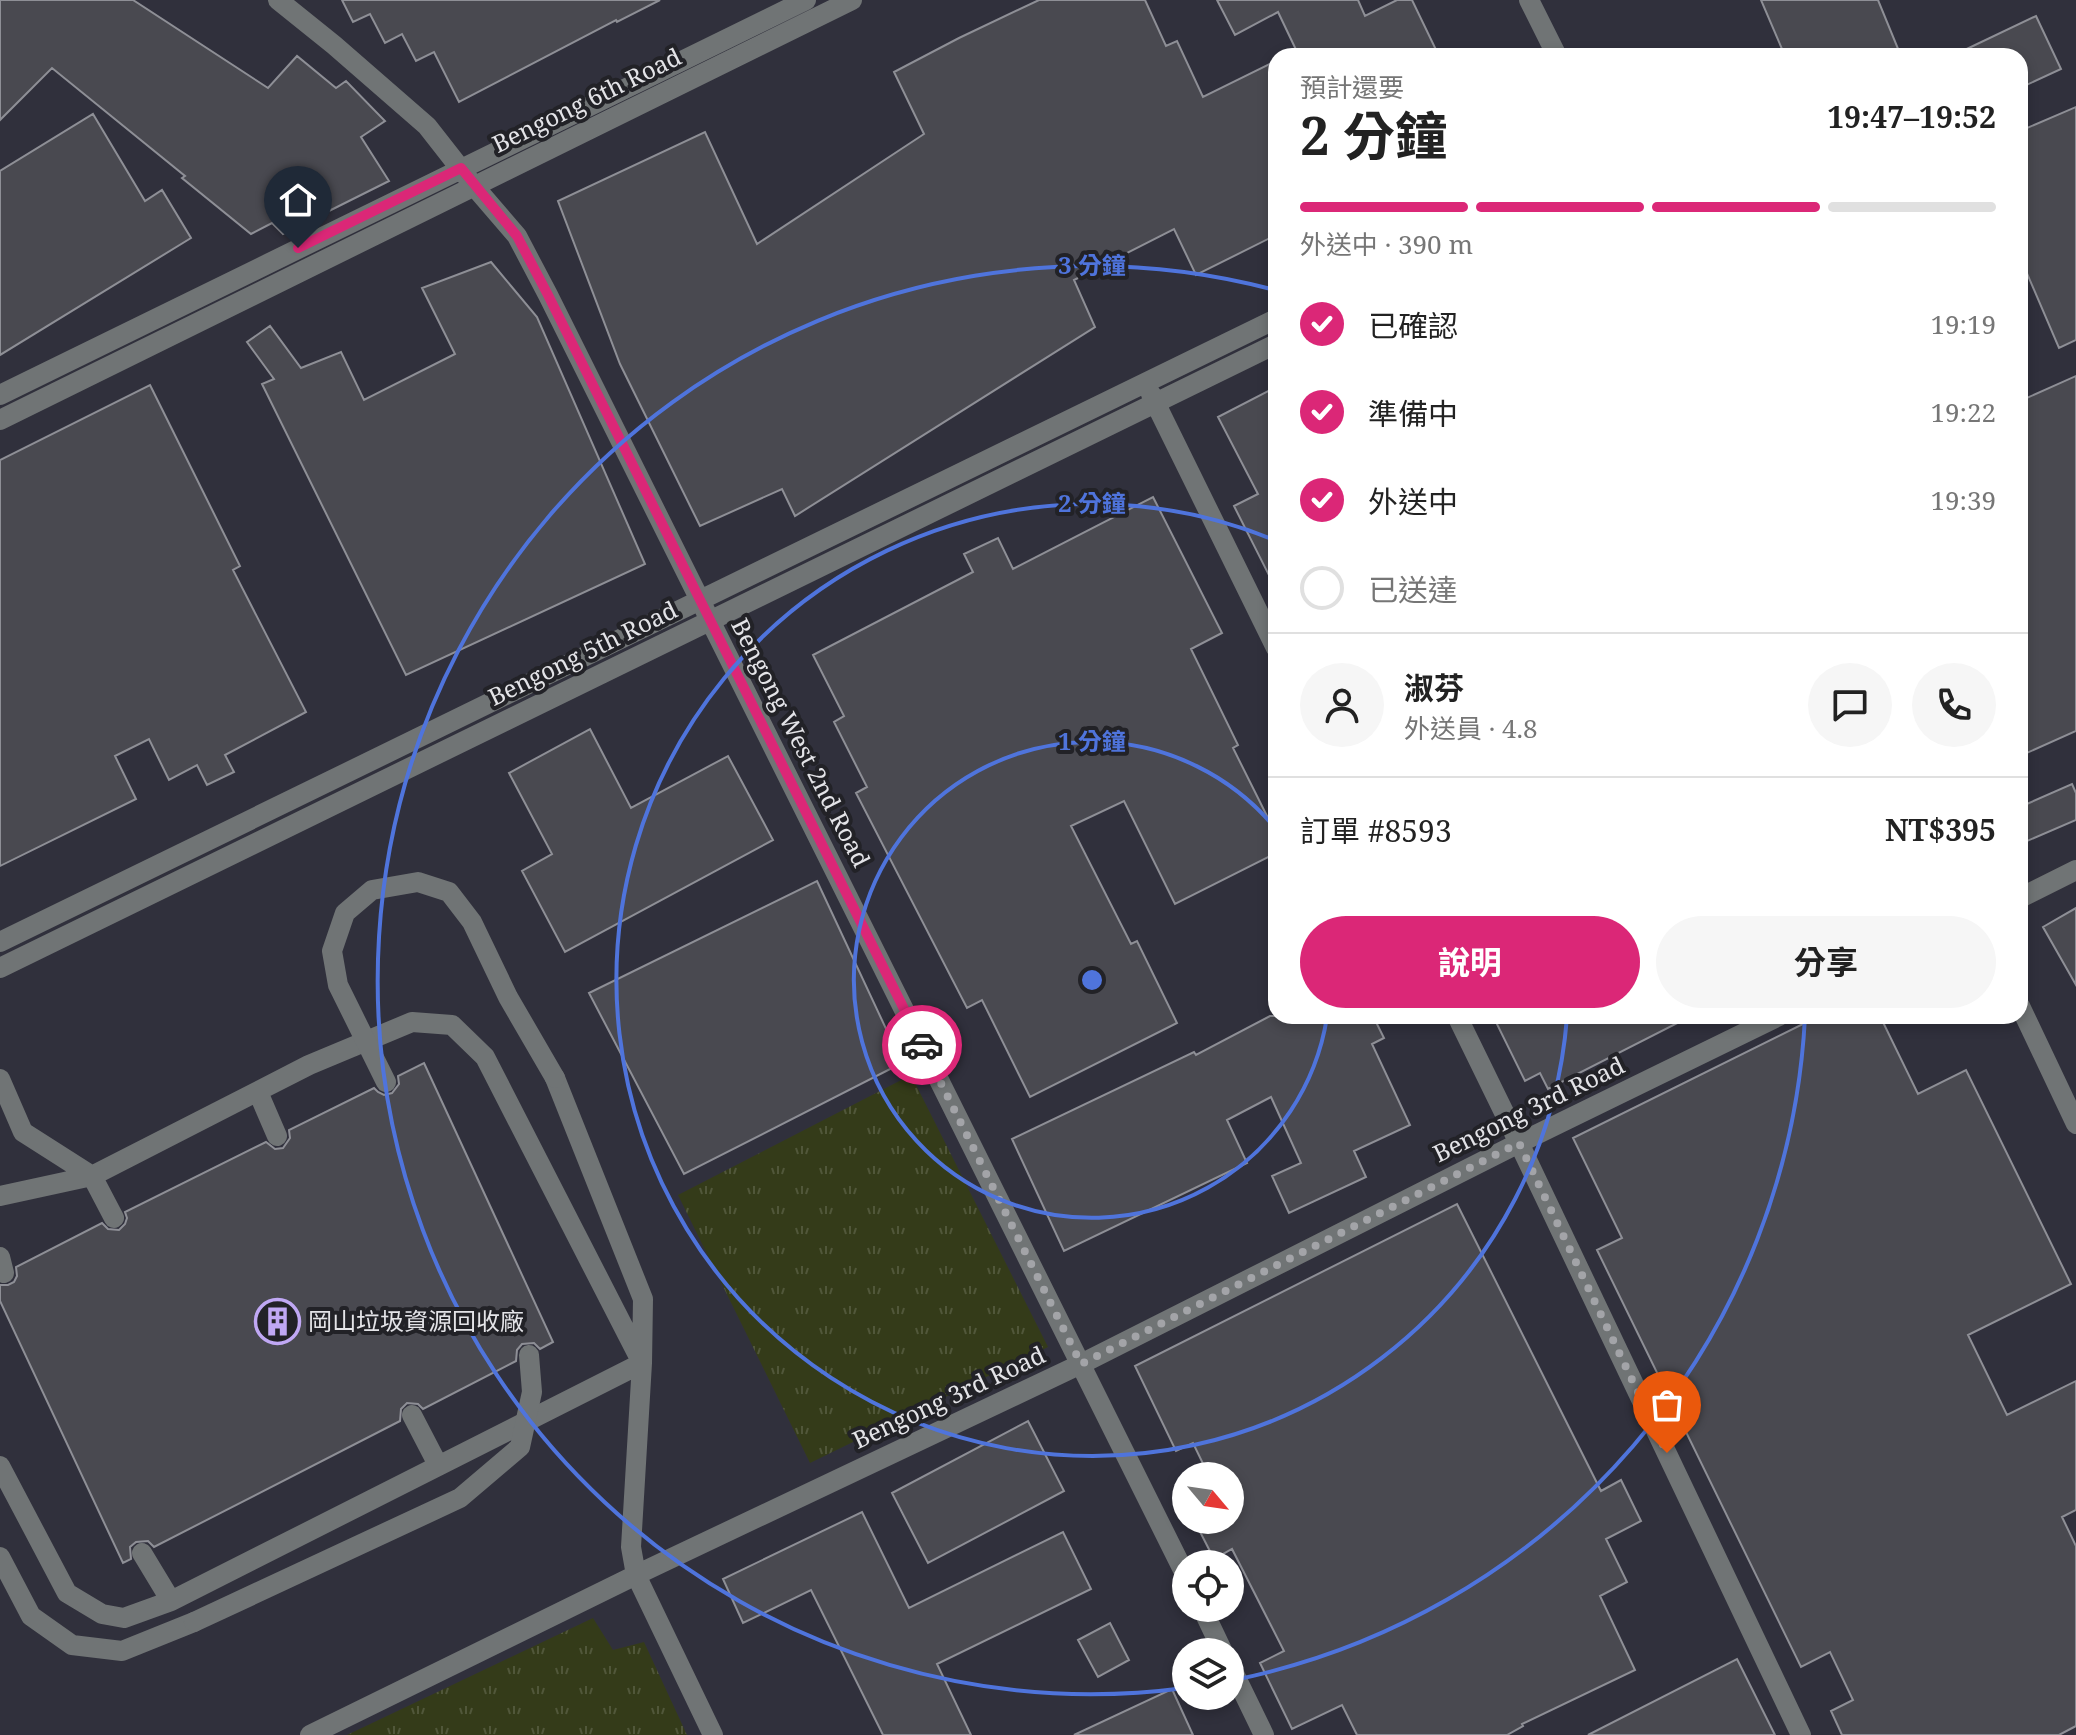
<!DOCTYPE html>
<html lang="zh-TW">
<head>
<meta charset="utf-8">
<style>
  :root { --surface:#fff; --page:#f6f6f6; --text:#222; --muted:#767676; --line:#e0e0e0; --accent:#db2777 }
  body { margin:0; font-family:"Noto Serif","Noto Sans TC",serif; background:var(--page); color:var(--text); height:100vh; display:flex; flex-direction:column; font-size:30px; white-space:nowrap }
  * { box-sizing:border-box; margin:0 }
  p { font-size:26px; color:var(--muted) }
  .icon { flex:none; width:44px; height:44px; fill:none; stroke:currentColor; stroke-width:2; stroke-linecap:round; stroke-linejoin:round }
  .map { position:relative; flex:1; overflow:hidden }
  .panel { position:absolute; left:1268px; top:48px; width:760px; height:976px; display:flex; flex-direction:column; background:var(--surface); border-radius:24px; box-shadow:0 4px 12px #0003 }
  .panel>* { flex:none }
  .needle { width:52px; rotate:119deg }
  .fabs { position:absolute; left:1172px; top:1462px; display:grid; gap:16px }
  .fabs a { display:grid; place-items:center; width:72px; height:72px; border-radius:50%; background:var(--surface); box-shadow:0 4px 12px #0003; font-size:40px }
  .pin { position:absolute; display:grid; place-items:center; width:68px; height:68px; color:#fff; margin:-82px -34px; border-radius:50% 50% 50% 0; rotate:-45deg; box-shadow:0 0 8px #0007 }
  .pin .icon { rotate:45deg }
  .courier { position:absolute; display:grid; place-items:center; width:80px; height:80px; margin:-40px; border:6px solid #db2777; border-radius:50%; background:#fff; color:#222; box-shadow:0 2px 10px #0007 }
  .headline em { font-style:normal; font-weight:700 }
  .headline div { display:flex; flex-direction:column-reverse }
  .headline { display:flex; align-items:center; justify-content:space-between; height:136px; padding:0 32px }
  h1 { font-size:52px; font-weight:700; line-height:60px }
  .bar { display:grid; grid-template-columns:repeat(4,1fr); gap:12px 8px; align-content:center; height:96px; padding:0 32px }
  .bar i { height:10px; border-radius:6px; background:var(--line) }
  .bar .active { background:var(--accent) }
  .bar p { grid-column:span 4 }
  .line { display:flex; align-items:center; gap:20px; padding:0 32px; border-top:2px solid var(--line) }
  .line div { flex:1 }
  .round { display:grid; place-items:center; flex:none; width:84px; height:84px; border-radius:42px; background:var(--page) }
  ol { padding:0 32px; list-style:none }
  li { display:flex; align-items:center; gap:24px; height:88px }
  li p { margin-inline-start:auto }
  li .icon { padding:8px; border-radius:50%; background:var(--accent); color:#fff; stroke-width:4 }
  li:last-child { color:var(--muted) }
  li i { width:44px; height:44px; border:4px solid var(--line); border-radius:50% }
  .action { display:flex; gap:16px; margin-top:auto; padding:16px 32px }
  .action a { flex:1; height:92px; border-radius:48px; background:var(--accent); color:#fff; font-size:32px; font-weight:700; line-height:92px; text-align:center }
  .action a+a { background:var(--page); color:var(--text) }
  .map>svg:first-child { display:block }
  .built { fill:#30303c; fill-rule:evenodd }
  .grass { fill:url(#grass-tufts) }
  .building { fill:#494950; stroke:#8e8f96; stroke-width:2 }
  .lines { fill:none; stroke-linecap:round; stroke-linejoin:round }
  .minor { stroke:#707475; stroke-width:20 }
  .minor-bridge { stroke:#707475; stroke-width:20 }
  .done { stroke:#a3a4a8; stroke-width:8; stroke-dasharray:0 14.4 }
  .route { stroke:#db2777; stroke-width:10 }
  .ring { fill:none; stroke:#4f74dc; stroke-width:4 }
  .labels { text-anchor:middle; stroke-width:8; stroke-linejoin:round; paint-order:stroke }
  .street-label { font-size:24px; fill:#e4e4e8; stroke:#222227 }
  .poi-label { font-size:24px; fill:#e4e4e8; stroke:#222227; text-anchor:start }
  .centre { fill:#4f74dc; stroke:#222227; stroke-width:4 }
  .ring-label { font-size:24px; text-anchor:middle; font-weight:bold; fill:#4f74dc; stroke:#222227; stroke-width:8; stroke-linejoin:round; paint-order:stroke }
</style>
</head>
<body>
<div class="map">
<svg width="2076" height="1735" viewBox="0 0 2076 1735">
  <defs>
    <pattern id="grass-tufts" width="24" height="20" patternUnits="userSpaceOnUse" patternTransform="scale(2)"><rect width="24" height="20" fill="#343b19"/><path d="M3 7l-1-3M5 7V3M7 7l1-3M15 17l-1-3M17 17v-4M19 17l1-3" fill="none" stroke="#51573a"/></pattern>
  </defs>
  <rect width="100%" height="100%" fill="#2b2c31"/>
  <path class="built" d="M 0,0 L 2076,0 L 2076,1735 L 0,1735 ZM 1276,56 L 2020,56 L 2020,1016 L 1276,1016 ZM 1186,1476 L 1230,1476 L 1230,1520 L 1186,1520 ZM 1186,1564 L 1230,1564 L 1230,1608 L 1186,1608 ZM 1186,1652 L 1230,1652 L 1230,1696 L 1186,1696 Z"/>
  <path class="grass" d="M 911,1075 L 1048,1347 L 810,1463 L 678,1195 Z
    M 593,1618 L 613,1650 L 644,1642 L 687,1735 L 347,1735 Z"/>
  <path class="building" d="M 0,0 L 133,0 L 268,88 L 297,56 L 336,88 L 346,81 L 385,121 L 361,137 L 389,181 L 283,234 L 272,223 L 251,234 L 182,178 L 185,176 L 52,68 L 0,120 Z
    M 342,0 L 660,0 L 617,22 L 616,20 L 459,102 L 434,52 L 416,61 L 402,34 L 385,43 L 370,14 L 353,22 Z
    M 1039,0 L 1145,0 L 1166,46 L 1177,41 L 1203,97 L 1276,61 L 1276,235 L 1196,275 L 1174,229 L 1074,280 L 1095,327 L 795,516 L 782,489 L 700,526 L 620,364 L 558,201 L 705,132 L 757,244 L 924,134 L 894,72 L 959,38 Z
    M 1217,0 L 1358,0 L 1365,16 L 1397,0 L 1412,0 L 1439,56 L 1299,56 L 1278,12 L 1235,35 Z
    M 1761,0 L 1878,0 L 1901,56 L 1785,56 Z
    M 2036,16 L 2061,69 L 2020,88 L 2020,56 L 1952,56 Z
    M 2076,107 L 2076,340 L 2059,348 L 2020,257 L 2020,131 Z
    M 93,114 L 145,201 L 162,190 L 191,238 L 0,355 L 0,171 Z
    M 491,262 L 537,317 L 645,564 L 406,675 L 262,384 L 274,379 L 247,342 L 270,326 L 301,368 L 341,352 L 364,400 L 455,354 L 422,288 Z
    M 2076,376 L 2076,731 L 2020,756 L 2020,401 Z
    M 150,385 L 240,566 L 233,570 L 306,712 L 225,755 L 234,772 L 207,785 L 197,765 L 169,780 L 149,739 L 115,756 L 136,799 L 0,866 L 0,460 Z
    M 1276,387 L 1276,589 L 1234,506 L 1258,494 L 1218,417 Z
    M 1153,497 L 1222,633 L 1191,649 L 1238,745 L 1233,748 L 1276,834 L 1276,853 L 1175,904 L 1124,801 L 1071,826 L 1131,944 L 1137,941 L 1177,1023 L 1030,1097 L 982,1000 L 967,1008 L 856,793 L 867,787 L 834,722 L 844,716 L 813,655 L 973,572 L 964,554 L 998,538 L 1013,569 Z
    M 590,729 L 631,808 L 728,756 L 773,840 L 565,952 L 522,871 L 552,854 L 509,773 Z
    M 2072,784 L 2076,793 L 2076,820 L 2020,844 L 2020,807 Z
    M 817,881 L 902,1063 L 684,1174 L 589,993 Z
    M 2076,908 L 2076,985 L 2043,927 Z
    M 1270,1016 L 1373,1016 L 1384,1038 L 1372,1044 L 1410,1125 L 1354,1151 L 1366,1177 L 1289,1213 L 1272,1176 L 1301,1163 L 1271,1097 L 1227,1120 L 1247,1163 L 1064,1251 L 1012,1139 L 1194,1052 L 1196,1055 Z
    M 1493,1016 L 1691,1016 L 1548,1089 L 1540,1073 L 1525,1081 Z
    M 1819,1016 L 1880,1016 L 1918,1094 L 1966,1070 L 2071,1284 L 1968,1335 L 2007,1415 L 2076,1381 L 2076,1510 L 2062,1517 L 2076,1546 L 2076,1726 L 2059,1735 L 1842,1735 L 1831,1711 L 1853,1700 L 1830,1652 L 1801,1667 L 1597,1250 L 1622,1238 L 1573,1138 Z
    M 424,1063 L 553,1342 L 540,1349 L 534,1343 L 522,1344 L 517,1350 L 516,1361 L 423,1409 L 418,1404 L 407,1403 L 401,1409 L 400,1421 L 154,1547 L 148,1541 L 136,1542 L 130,1547 L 131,1559 L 123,1563 L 0,1301 L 0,1285 L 8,1285 L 14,1282 L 17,1276 L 16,1267 L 102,1223 L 108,1229 L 119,1230 L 125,1224 L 127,1218 L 125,1212 L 266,1142 L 275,1149 L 283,1148 L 290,1138 L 289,1130 L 374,1088 L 378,1092 L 384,1095 L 392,1093 L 399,1084 L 398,1076 Z
    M 1457,1204 L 1601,1491 L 1621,1480 L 1641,1521 L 1606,1539 L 1627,1582 L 1600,1596 L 1635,1670 L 1522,1724 L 1523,1726 L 1507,1735 L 1357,1735 L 1342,1705 L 1292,1729 L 1260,1663 L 1284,1651 L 1232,1549 L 1214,1559 L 1194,1520 L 1230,1520 L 1230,1476 L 1209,1476 L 1193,1443 L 1176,1451 L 1135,1366 Z
    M 1028,1421 L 1064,1491 L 928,1563 L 892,1493 Z
    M 862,1512 L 909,1608 L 1063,1532 L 1091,1589 L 937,1664 L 971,1735 L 883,1735 L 811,1590 L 743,1623 L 723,1579 Z
    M 1110,1623 L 1129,1660 L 1098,1677 L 1078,1640 Z
    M 1737,1659 L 1775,1735 L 1588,1735 Z
    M 1172,1689 L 1193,1735 L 1074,1735 Z"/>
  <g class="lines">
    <path class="minor" d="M 278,0 L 334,45 L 427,126 L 474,186 L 517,236 L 548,295 L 1186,1576
      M 1529,0 L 1557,56
      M 1151,394 L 1276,648
      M 0,395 L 806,0
      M 0,420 L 852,0
      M 2020,898 L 2076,870
      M 0,942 L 1276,319
      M 0,968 L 1276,344
      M 2020,1006 L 2076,1124
      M 1457,1016 L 1519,1143 L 1801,1735
      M 555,1078 L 643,1299 L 642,1363 L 631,1547 L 636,1575 L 713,1735
      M 0,1079 L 23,1132 L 92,1176 L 114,1218
      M 258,1092 L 277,1136
      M 0,1196 L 92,1176 L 309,1065 L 412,1022 L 452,1025 L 485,1057 L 642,1363 L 171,1601 L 124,1618 L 102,1614 L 67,1593 L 0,1466
      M 0,1257 L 4,1273
      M 412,1415 L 438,1465
      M 142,1553 L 171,1601
      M 0,1557 L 31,1616 L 72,1645 L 122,1651 L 194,1622
      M 1202,1608 L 1223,1652
      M 1230,1665 L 1264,1735
      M 310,1735 L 636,1575 L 1081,1364 L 1519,1143 L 1779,1016"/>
    <path class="minor-bridge" d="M 386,1082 L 338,985 L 332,951 L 345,913 L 372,890 L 418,882 L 449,892 L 472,922 L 508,997 L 555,1078
      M 194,1622 L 460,1498 L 520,1447 L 532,1392 L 529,1355"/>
  </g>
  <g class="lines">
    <path class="done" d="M 922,1045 L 1081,1364 L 1519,1143 L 1667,1453"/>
    <path class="route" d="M 298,248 L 461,168 L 517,236 L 548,295 L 922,1045"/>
  </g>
  <g class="ring">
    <path d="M1327 1017A238 238 0 1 1 1276 829"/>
    <path d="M1567 1017A476 476 0 1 1 1274 540"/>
    <path d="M1805 1017A714 714 0 0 1 1234 1680M1185 1688A714 714 0 1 1 1271 289"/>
  </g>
  <defs>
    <symbol id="building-ring" viewBox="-11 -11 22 22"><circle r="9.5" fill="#222227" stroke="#c0a8f4" stroke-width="1.5"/><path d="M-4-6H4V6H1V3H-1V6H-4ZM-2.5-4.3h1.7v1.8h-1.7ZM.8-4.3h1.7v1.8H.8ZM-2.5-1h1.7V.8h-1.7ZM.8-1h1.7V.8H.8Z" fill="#c0a8f4"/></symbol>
  </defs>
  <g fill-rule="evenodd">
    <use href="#building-ring" x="252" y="1296" width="51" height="51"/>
  </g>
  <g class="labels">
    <g class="street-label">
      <text transform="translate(587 101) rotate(-26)" y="8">Bengong 6th Road</text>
      <text transform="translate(583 654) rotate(-26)" y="8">Bengong 5th Road</text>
      <text transform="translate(800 743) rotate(63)" y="8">Bengong West 2nd Road</text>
      <text transform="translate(1529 1110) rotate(-26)" y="8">Bengong 3rd Road</text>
      <text transform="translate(949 1398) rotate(-25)" y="8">Bengong 3rd Road</text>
    </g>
    <g class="poi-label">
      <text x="308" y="1330">岡山垃圾資源回收廠</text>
    </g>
  </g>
  <circle cx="1092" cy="980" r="12" class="centre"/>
  <g class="ring-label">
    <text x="1092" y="274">3 分鐘</text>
    <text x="1092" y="512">2 分鐘</text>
    <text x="1092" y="750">1 分鐘</text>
  </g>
</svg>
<div class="fabs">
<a><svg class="needle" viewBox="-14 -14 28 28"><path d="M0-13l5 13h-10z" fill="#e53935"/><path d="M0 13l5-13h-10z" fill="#767676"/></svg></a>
<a><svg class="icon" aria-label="locate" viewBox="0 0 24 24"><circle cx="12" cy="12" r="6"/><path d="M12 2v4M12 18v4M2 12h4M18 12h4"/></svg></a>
<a><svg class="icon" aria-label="layers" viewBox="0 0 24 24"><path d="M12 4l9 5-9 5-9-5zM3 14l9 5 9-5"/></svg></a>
</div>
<div class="pin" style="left:1667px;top:1453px;background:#ea580c"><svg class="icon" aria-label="bag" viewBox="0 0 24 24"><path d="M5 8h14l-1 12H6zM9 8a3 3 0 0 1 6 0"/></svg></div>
<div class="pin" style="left:298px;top:248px;background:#1f2937"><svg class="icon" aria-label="home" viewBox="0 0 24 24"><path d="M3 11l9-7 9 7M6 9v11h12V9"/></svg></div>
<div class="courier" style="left:922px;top:1045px"><svg class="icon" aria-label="car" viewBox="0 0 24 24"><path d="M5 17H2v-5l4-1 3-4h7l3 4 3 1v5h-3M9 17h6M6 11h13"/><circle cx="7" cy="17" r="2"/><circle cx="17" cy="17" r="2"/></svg></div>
<section class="panel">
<div class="headline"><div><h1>2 分鐘</h1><p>預計還要</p></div><em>19:47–19:52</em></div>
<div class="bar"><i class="active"></i><i class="active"></i><i class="active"></i><i></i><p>外送中 · 390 m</p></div>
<ol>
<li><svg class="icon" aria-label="check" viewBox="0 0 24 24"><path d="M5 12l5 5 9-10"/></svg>已確認<p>19:19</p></li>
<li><svg class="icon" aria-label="check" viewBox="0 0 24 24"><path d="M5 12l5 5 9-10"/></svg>準備中<p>19:22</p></li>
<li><svg class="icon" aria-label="check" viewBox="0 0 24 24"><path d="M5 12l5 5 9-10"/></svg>外送中<p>19:39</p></li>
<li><i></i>已送達</li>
</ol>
<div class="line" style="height:144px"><a class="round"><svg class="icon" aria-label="person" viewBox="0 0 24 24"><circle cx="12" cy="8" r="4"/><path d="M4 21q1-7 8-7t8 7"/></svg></a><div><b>淑芬</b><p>外送員 · 4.8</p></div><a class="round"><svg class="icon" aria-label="chat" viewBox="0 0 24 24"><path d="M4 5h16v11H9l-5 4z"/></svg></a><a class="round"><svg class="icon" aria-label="phone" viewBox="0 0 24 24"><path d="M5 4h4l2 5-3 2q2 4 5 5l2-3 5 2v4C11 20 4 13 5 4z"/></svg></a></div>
<div class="line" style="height:104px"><div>訂單 #8593</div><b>NT$395</b></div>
<div class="action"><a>說明</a><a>分享</a></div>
</section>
</div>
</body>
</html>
